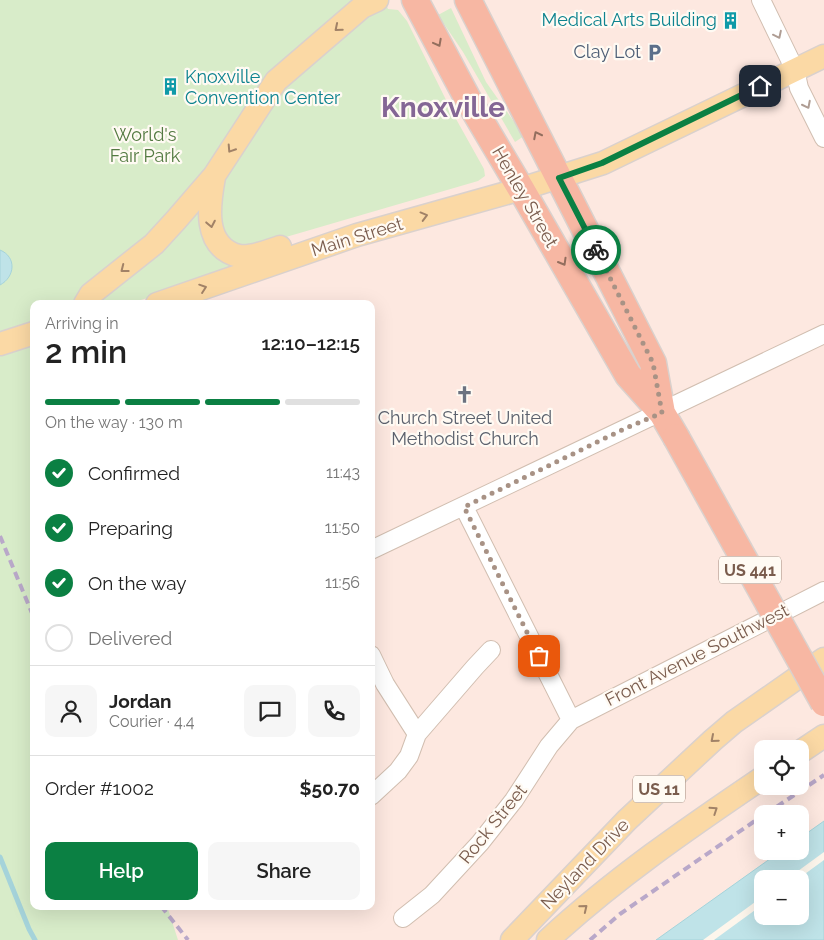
<!DOCTYPE html>
<html lang="en">
<head>
<meta charset="utf-8">
<style>
  :root { --surface:#fff; --page:#f6f6f6; --text:#222; --muted:#767676; --line:#e0e0e0; --accent:#0b8043 }
  body { margin:0; font-family:Raleway,sans-serif; background:var(--page); color:var(--text); height:100vh; display:flex; flex-direction:column; font-size:19px; white-space:nowrap }
  * { box-sizing:border-box; margin:0 }
  p { font-size:16px; color:var(--muted) }
  .icon { flex:none; width:28px; height:28px; fill:none; stroke:currentColor; stroke-width:2; stroke-linecap:round; stroke-linejoin:round }
  .map { position:relative; flex:1; overflow:hidden }
  .side { position:absolute; left:30px; top:300px; width:345px; height:610px; display:flex; flex-direction:column; background:var(--surface); border-radius:10px; box-shadow:0 5px 20px #0002 }
  .side>* { flex:none }
  .tools { position:absolute; left:754px; top:740px; display:grid; gap:10px }
  .tools a { display:grid; place-items:center; width:55px; height:55px; border-radius:10px; background:var(--surface); box-shadow:0 5px 20px #0002; font-size:25px }
  .pin { position:absolute; display:grid; place-items:center; width:42px; height:42px; color:#fff; margin:-21px; border-radius:10px; box-shadow:0 2px 8px #0006 }
  .courier { position:absolute; display:grid; place-items:center; width:50px; height:50px; margin:-25px; border:4px solid #0b8043; border-radius:50%; background:#fff; color:#222; box-shadow:0 1px 6px #0007 }
  .summary em { font-style:normal; font-weight:600 }
  .summary div { display:flex; flex-direction:column-reverse }
  .summary { display:flex; align-items:center; justify-content:space-between; height:85px; padding:0 15px }
  h1 { font-size:32px; font-weight:600; line-height:38px }
  .bar { display:grid; grid-template-columns:repeat(4,1fr); gap:8px 5px; align-content:center; height:60px; padding:0 15px }
  .bar i { height:6px; border-radius:4px; background:var(--line) }
  .bar .selected { background:var(--accent) }
  .bar p { grid-column:span 4 }
  .line { display:flex; align-items:center; gap:12px; padding:0 15px; border-top:1px solid var(--line) }
  .line div { flex:1 }
  .round { display:grid; place-items:center; flex:none; width:52px; height:52px; border-radius:10px; background:var(--page) }
  ol { padding:0 15px; list-style:none }
  li { display:flex; align-items:center; gap:15px; height:55px }
  li p { margin-inline-start:auto }
  li .icon { padding:5px; border-radius:50%; background:var(--accent); color:#fff; stroke-width:4 }
  li:last-child { color:var(--muted) }
  li i { width:28px; height:28px; border:2px solid var(--line); border-radius:50% }
  .cta { display:flex; gap:10px; margin-top:auto; padding:10px 15px }
  .cta a { flex:1; height:58px; border-radius:10px; background:var(--accent); color:#fff; font-size:20px; font-weight:600; line-height:58px; text-align:center }
  .cta a+a { background:var(--page); color:var(--text) }
  .map>svg:first-child { display:block }
  .commercial { fill:#fde8e0; fill-rule:evenodd }
  .green { fill:#d8ecc9 }
  .water { fill:#bfe3e8; stroke:#a5d3da; fill-rule:evenodd }
  .pier { fill:#fdf6ec }
  .lines { fill:none; stroke-linecap:round; stroke-linejoin:round }
  .stream { stroke:#a5d3da; stroke-width:5 }
  .minor-casing { stroke:#d1beb0; stroke-width:20 }
  .major-casing { stroke:#dad1cd; stroke-width:25 }
  .highway-casing { stroke:#dad1cd; stroke-width:29 }
  .minor { stroke:#fff; stroke-width:18 }
  .major { stroke:#fbd9a5; stroke-width:22 }
  .highway { stroke:#f7b7a3; stroke-width:26 }
  .rail { stroke:#b9a8c9; stroke-width:4; stroke-dasharray:8 5; stroke-linecap:butt }
  .highway-bridge-casing { stroke:#dad1cd; stroke-width:29; stroke-linecap:butt }
  .highway-bridge { stroke:#f7b7a3; stroke-width:26 }
  .oneway { stroke:#a18267 }
  .oneway2 { stroke:#af9d94 }
  .oneway3 { stroke:#936e5e }
  .done { stroke:#a89285; stroke-width:5; stroke-dasharray:0 9 }
  .route { stroke:#0b8043; stroke-width:6 }
  .labels { text-anchor:middle; stroke-width:4.5; stroke-linejoin:round; paint-order:stroke }
  .shield { fill:#fffaf3; stroke:#a28b7f; stroke-width:1 }
  .shield-label { font-size:16px; font-weight:bold; fill:#7a5c4d }
  .culture-label { font-size:18px; fill:#0d838f; stroke:#fffaf3; text-anchor:end }
  .service-label { font-size:18px; fill:#4e5e75; stroke:#fffaf3; text-anchor:end }
  .park-label { font-size:18px; fill:#537a41; stroke:#fffaf3 }
  .street-label { font-size:18px; fill:#7a5c4d; stroke:#fffaf3 }
  .worship-label { font-size:18px; fill:#5b616d; stroke:#fffaf3 }
  .town-label { font-size:28px; font-weight:bold; fill:#846695; stroke:#fffaf3 }
</style>
</head>
<body>
<div class="map">
<svg width="824" height="940" viewBox="0 0 824 940">
  <rect width="100%" height="100%" fill="#fdf6ec"/>
  <path class="commercial" d="M 0,0 L 824,0 L 824,824 L 800,841 L 800,814 L 762,814 L 762,851 L 785,851 L 658,940 L 0,940 ZM 34,304 L 371,304 L 371,906 L 34,906 ZM 762,749 L 800,749 L 800,786 L 762,786 Z"/>
  <path class="green" d="M 0,0 L 384,0 L 388,9 L 398,10 L 407,21 L 451,110 L 484,169 L 485,176 L 478,181 L 286,237 L 259,244 L 239,263 L 231,268 L 170,291 L 128,304 L 34,304 L 34,906 L 167,906 L 178,940 L 0,940 Z
    M 451,8 L 486,82 L 524,136 L 515,142 L 463,52 L 438,15 Z"/>
  <path class="water" d="M 0,250 C 17,257 15,277 0,285 Z
    M 824,821 L 824,940 L 656,940 L 781,851 L 800,851 L 800,838 ZM 762,879 L 800,879 L 800,916 L 762,916 Z"/>
  <path class="pier" d="M 824,852 L 824,860 L 798,879 L 787,879 Z
    M 762,897 L 762,905 L 714,940 L 703,940 Z"/>
  <g class="lines">
    <path class="stream" d="M 0,857 L 29,929 L 35,940"/>
    <defs>
      <path id="minor" d="M 761,0 L 795,70 L 799,88 L 824,138
        M 464,507 L 571,720
        M 371,550 L 824,334
        M 371,655 L 385,684 L 417,734
        M 371,796 L 398,771 L 409,756 L 417,734 L 475,667 L 491,650
        M 403,918 L 432,895 L 480,843 L 514,800 L 549,746 L 571,720 L 824,591"/>
      <path id="major" d="M 214,177 C 209,204 202,247 239,256 C 252,258 268,251 280,247
        M 85,304 L 91,294 L 154,244 L 176,220 L 214,176 L 276,81 L 362,7 L 377,0
        M 157,304 L 357,235 L 521,189 L 603,163 L 824,56
        M 0,344 L 34,333
        M 800,752 L 824,736
        M 512,940 L 627,820 L 713,740 L 734,722 L 824,659
        M 548,940 C 614,879 688,828 762,778"/>
      <path id="highway" d="M 415,0 L 470,103 L 521,189 L 628,375 L 662,413 L 676,437
        M 468,0 L 653,363 L 662,413"/>
    </defs>
    <use href="#minor" class="minor-casing"/>
    <use href="#major" class="major-casing"/>
    <use href="#highway" class="highway-casing"/>
    <use href="#minor" class="minor"/>
    <use href="#major" class="major"/>
    <use href="#highway" class="highway"/>
    <path class="rail" d="M 0,536 L 34,618
      M 766,814 L 824,775
      M 161,906 L 188,940
      M 590,940 L 620,914 L 762,816"/>
    <defs>
      <path id="highway-bridge" d="M 676,437 L 824,703"/>
    </defs>
    <use href="#highway-bridge" class="highway-bridge-casing"/>
    <use href="#highway-bridge" class="highway-bridge"/>
  </g>
  <defs><path id="oneway-chevron" d="M-2-3.5L2.5 0L-2 3.5" fill="none" stroke-width="1.6" stroke-linecap="round" stroke-linejoin="round" transform="scale(1.25)"/></defs>
  <g class="oneway">
    <use href="#oneway-chevron" transform="translate(338 28) rotate(140)"/>
    <use href="#oneway-chevron" transform="translate(231 149) rotate(123)"/>
    <use href="#oneway-chevron" transform="translate(424 216) rotate(-15)"/>
    <use href="#oneway-chevron" transform="translate(211 224) rotate(79)"/>
    <use href="#oneway-chevron" transform="translate(124 269) rotate(142)"/>
    <use href="#oneway-chevron" transform="translate(203 288) rotate(-19)"/>
    <use href="#oneway-chevron" transform="translate(714 739) rotate(139)"/>
    <use href="#oneway-chevron" transform="translate(714 810) rotate(-34)"/>
    <use href="#oneway-chevron" transform="translate(584 908) rotate(-39)"/>
  </g>
  <g class="oneway2">
    <use href="#oneway-chevron" transform="translate(778 35) rotate(64)"/>
    <use href="#oneway-chevron" transform="translate(807 105) rotate(63)"/>
  </g>
  <g class="oneway3">
    <use href="#oneway-chevron" transform="translate(438 43) rotate(62)"/>
    <use href="#oneway-chevron" transform="translate(537 135) rotate(-117)"/>
    <use href="#oneway-chevron" transform="translate(563 262) rotate(60)"/>
  </g>
  <g class="lines">
    <path class="done" d="M 539,656 L 464,507 L 626,428 L 662,413 L 653,363 L 596,250"/>
    <path class="route" d="M 596,250 L 559,178 L 602,163 L 760,86"/>
  </g>
  <defs>
    <symbol id="building-bare" viewBox="-9 -9 18 18"><path d="M-4-6H4V6H1V3H-1V6H-4ZM-2.5-4.3h1.7v1.8h-1.7ZM.8-4.3h1.7v1.8H.8ZM-2.5-1h1.7V.8h-1.7ZM.8-1h1.7V.8H.8Z" fill="#0f9aa8" stroke="#fffaf3" stroke-width="2.5" paint-order="stroke"/></symbol>
    <symbol id="parking-bare" viewBox="-9 -9 18 18"><path d="M-3.5-5.5H1a3.5 3.5 0 0 1 0 7H-1V5.5H-3.5ZM-1-3.4V-.6H.8a1.4 1.4 0 0 0 0-2.8Z" fill="#5c6f8a" stroke="#fffaf3" stroke-width="2.5" paint-order="stroke"/></symbol>
    <symbol id="church-bare" viewBox="-9 -9 18 18"><path d="M-1.2-6h2.4v3.5h3.3v2.4h-3.3V6h-2.4V-.1h-3.3v-2.4h3.3Z" fill="#6b7280" stroke="#fffaf3" stroke-width="2.5" paint-order="stroke"/></symbol>
  </defs>
  <g fill-rule="evenodd">
    <use href="#building-bare" x="718" y="8" width="25" height="25"/>
    <use href="#parking-bare" x="642" y="40" width="25" height="25"/>
    <use href="#building-bare" x="158" y="74" width="25" height="25"/>
    <use href="#church-bare" x="452" y="382" width="25" height="25"/>
  </g>
  <g class="labels">
    <g class="shield">
      <rect x="719" y="556.5" width="62" height="27" rx="4"/>
      <rect x="633" y="775.5" width="52" height="27" rx="4"/>
    </g>
    <g class="shield-label">
      <text x="750" y="576">US 441</text>
      <text x="659" y="795">US 11</text>
    </g>
    <g class="culture-label">
      <text x="717" y="26">Medical Arts Building</text>
      <text x="185" y="83" text-anchor="start">Knoxville<tspan x="185" dy="21">Convention Center</tspan></text>
    </g>
    <g class="service-label">
      <text x="641" y="58">Clay Lot</text>
    </g>
    <g class="park-label">
      <text x="145" y="141">World's<tspan x="145" dy="21">Fair Park</tspan></text>
    </g>
    <g class="street-label">
      <text transform="translate(525 197) rotate(60)" y="6">Henley Street</text>
      <text transform="translate(357 237) rotate(-17)" y="6">Main Street</text>
      <text transform="translate(697 655) rotate(-27)" y="6">Front Avenue Southwest</text>
      <text transform="translate(493 824) rotate(-51)" y="6">Rock Street</text>
      <text transform="translate(585 864) rotate(-46)" y="6">Neyland Drive</text>
    </g>
    <g class="worship-label">
      <text x="465" y="424">Church Street United<tspan x="465" dy="21">Methodist Church</tspan></text>
    </g>
    <g class="town-label">
      <text x="443" y="117">Knoxville</text>
    </g>
  </g>
</svg>
<div class="tools">
<a><svg class="icon" aria-label="locate" viewBox="0 0 24 24"><circle cx="12" cy="12" r="6"/><path d="M12 2v4M12 18v4M2 12h4M18 12h4"/></svg></a>
<a>+</a>
<a>−</a>
</div>
<div class="pin" style="left:539px;top:656px;background:#ea580c"><svg class="icon" aria-label="bag" viewBox="0 0 24 24"><path d="M5 8h14l-1 12H6zM9 8a3 3 0 0 1 6 0"/></svg></div>
<div class="pin" style="left:760px;top:86px;background:#1f2937"><svg class="icon" aria-label="home" viewBox="0 0 24 24"><path d="M3 11l9-7 9 7M6 9v11h12V9"/></svg></div>
<div class="courier" style="left:596px;top:250px"><svg class="icon" aria-label="bike" viewBox="0 0 24 24"><circle cx="6" cy="16" r="4"/><circle cx="18" cy="16" r="4"/><path d="M6 16l4-8h5l3 8M10 8l3 8H6M13 5h3"/></svg></div>
<section class="side">
<div class="summary"><div><h1>2 min</h1><p>Arriving in</p></div><em>12:10–12:15</em></div>
<div class="bar"><i class="selected"></i><i class="selected"></i><i class="selected"></i><i></i><p>On the way · 130 m</p></div>
<ol>
<li><svg class="icon" aria-label="check" viewBox="0 0 24 24"><path d="M5 12l5 5 9-10"/></svg>Confirmed<p>11:43</p></li>
<li><svg class="icon" aria-label="check" viewBox="0 0 24 24"><path d="M5 12l5 5 9-10"/></svg>Preparing<p>11:50</p></li>
<li><svg class="icon" aria-label="check" viewBox="0 0 24 24"><path d="M5 12l5 5 9-10"/></svg>On the way<p>11:56</p></li>
<li><i></i>Delivered</li>
</ol>
<div class="line" style="height:90px"><a class="round"><svg class="icon" aria-label="person" viewBox="0 0 24 24"><circle cx="12" cy="8" r="4"/><path d="M4 21q1-7 8-7t8 7"/></svg></a><div><b>Jordan</b><p>Courier · 4.4</p></div><a class="round"><svg class="icon" aria-label="chat" viewBox="0 0 24 24"><path d="M4 5h16v11H9l-5 4z"/></svg></a><a class="round"><svg class="icon" aria-label="phone" viewBox="0 0 24 24"><path d="M5 4h4l2 5-3 2q2 4 5 5l2-3 5 2v4C11 20 4 13 5 4z"/></svg></a></div>
<div class="line" style="height:65px"><div>Order #1002</div><b>$50.70</b></div>
<div class="cta"><a>Help</a><a>Share</a></div>
</section>
</div>
</body>
</html>
